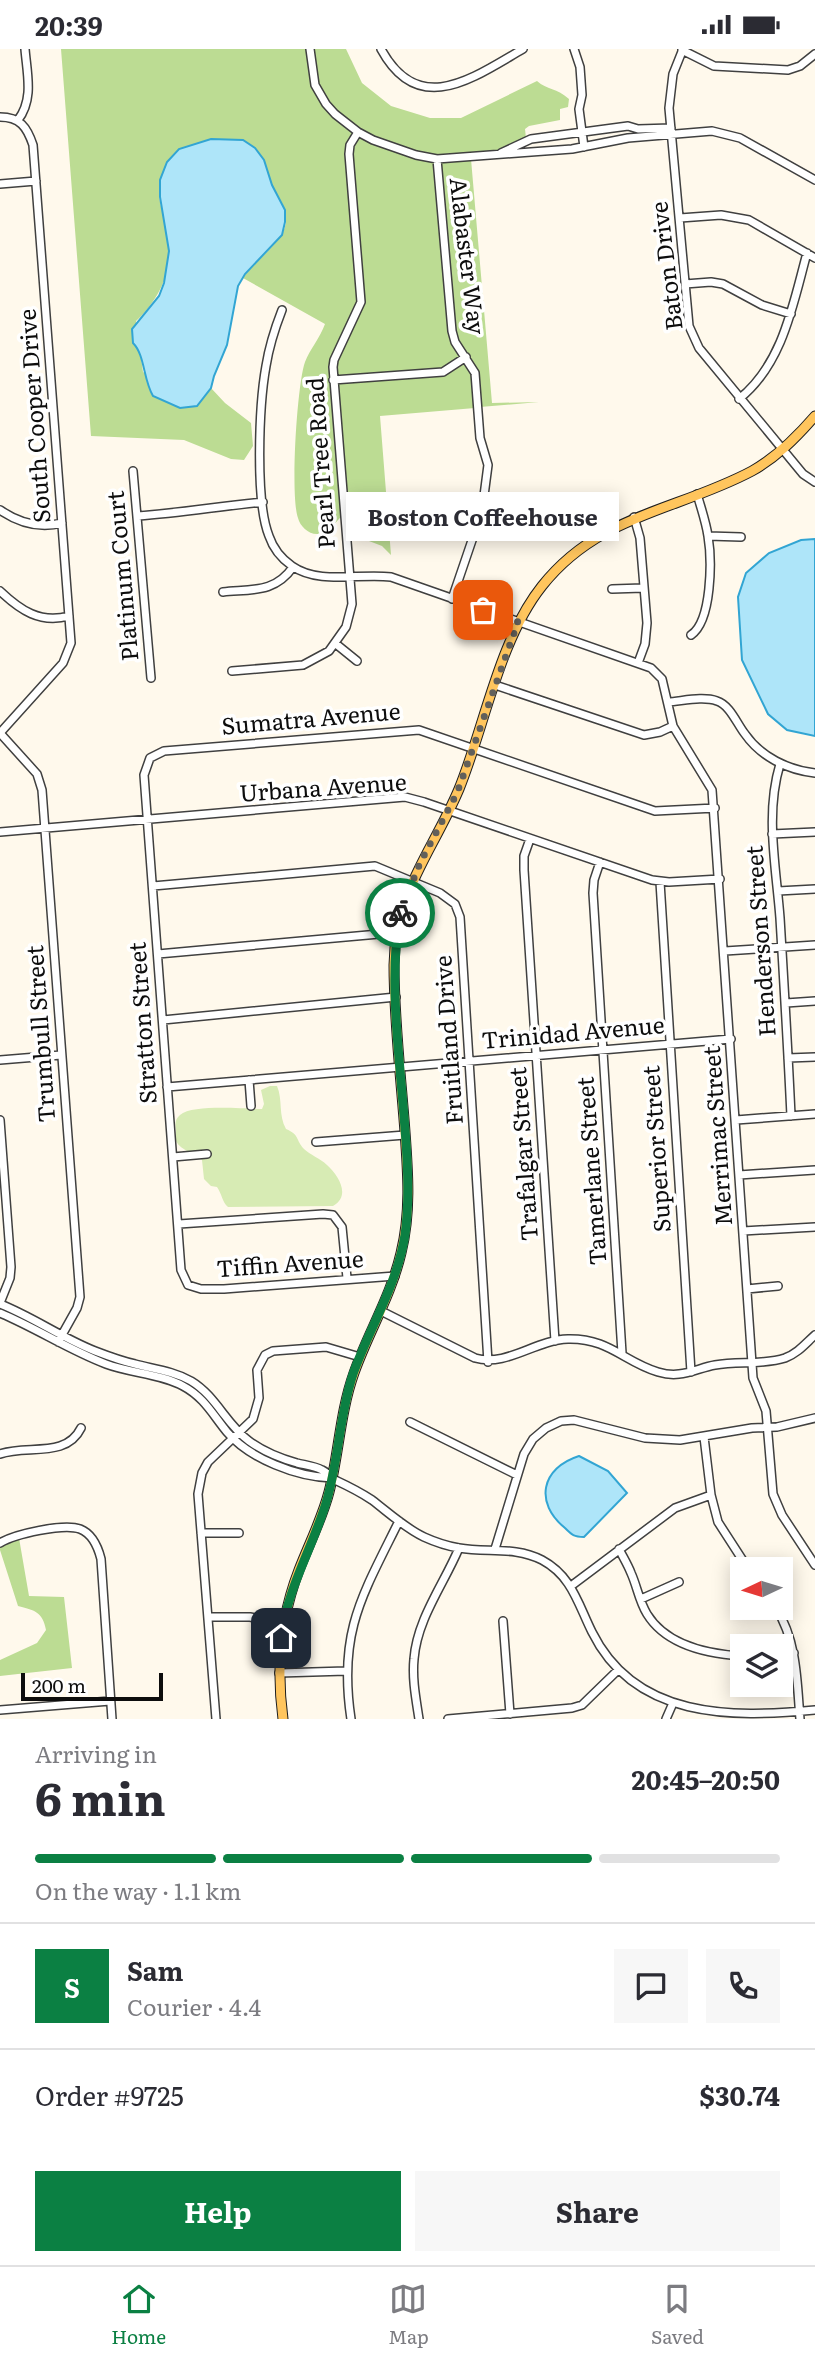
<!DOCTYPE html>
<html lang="en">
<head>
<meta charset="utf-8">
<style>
  :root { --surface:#fff; --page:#f7f7f7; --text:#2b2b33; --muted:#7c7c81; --line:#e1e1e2; --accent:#0b8043 }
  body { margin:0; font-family:Literata,serif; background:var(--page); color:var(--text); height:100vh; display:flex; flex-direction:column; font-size:26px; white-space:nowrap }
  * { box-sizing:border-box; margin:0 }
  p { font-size:23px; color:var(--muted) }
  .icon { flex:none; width:38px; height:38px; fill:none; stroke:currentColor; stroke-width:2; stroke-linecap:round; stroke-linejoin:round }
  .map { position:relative; height:1670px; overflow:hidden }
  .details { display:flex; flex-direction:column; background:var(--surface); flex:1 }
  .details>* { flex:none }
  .needle { width:46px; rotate:266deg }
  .controls { position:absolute; left:730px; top:1508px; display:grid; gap:14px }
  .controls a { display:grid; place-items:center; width:63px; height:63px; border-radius:0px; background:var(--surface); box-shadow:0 4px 18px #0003; font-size:35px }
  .scale { position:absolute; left:21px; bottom:18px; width:142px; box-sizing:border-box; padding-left:7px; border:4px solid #0d0d0d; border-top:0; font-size:19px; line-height:24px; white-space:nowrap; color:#0d0d0d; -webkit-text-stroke:5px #fff; paint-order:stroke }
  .pin { position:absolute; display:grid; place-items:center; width:60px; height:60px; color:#fff; margin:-30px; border-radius:14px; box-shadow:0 4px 10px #0006 }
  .courier { position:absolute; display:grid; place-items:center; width:70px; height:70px; margin:-35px; border:5px solid #0b8043; border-radius:50%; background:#fff; color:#222; box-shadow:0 2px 9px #0007 }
  .bubble { position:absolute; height:49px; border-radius:0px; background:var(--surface); box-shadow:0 4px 18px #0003; font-size:23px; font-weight:700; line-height:49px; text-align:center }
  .overview em { font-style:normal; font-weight:700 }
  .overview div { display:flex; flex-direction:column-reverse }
  .overview { display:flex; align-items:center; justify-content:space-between; height:119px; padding:0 35px }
  h1 { font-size:46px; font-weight:700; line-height:52px }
  .bar { display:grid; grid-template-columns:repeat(4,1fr); gap:10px 7px; align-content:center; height:84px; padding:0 35px }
  .bar i { height:9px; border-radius:5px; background:var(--line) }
  .bar .on { background:var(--accent) }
  .bar p { grid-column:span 4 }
  .line { display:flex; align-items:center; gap:18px; padding:0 35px; border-top:2px solid var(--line) }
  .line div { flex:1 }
  .round { display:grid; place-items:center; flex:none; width:74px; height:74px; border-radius:0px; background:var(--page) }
  .action { display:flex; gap:14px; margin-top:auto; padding:14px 35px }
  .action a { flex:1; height:80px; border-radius:0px; background:var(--accent); color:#fff; font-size:28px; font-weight:700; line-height:80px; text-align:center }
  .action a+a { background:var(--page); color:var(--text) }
  .status { display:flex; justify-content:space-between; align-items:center; height:49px; padding:0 35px; background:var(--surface); direction:ltr }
  .status svg { height:19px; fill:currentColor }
  .dock { display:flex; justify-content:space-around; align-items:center; height:98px; border-top:2px solid var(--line); background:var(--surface); font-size:19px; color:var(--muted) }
  .dock a { display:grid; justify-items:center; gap:4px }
  .dock .on { color:var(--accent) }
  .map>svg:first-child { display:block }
  .green { fill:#d7ebb4 }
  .forest { fill:#bcdc93 }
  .water { fill:#aee5f9; stroke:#32a5d3; stroke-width:2 }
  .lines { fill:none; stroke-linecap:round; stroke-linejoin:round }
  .minor-casing { stroke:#404040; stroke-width:10 }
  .major-casing { stroke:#1e1e1e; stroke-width:11 }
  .minor { stroke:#fff; stroke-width:7 }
  .major { stroke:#ffc55d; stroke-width:9 }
  .done { stroke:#62605b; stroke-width:7; stroke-dasharray:0 12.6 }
  .route { stroke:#0b8043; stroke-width:9 }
  .labels { text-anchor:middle; stroke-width:7; stroke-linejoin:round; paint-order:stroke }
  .street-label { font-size:23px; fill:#0d0d0d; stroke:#fff }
</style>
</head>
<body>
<div class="status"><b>20:39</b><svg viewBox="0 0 49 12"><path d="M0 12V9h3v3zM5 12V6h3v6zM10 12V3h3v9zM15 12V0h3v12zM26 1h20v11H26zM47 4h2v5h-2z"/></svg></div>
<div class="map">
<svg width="815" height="1670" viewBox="0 0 815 1670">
  <rect width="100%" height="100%" fill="#fff9ec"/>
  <path class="green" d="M 270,1037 L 277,1037 C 283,1051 278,1066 286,1080 C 300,1086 295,1090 304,1100 C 310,1106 320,1109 327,1116 C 339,1127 351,1147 333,1157 L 228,1158 C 222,1153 222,1145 217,1138 L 211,1137 L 204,1130 L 202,1111 C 195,1104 181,1102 176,1092 C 176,1091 176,1082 176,1081 C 175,1075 175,1070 180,1066 C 193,1055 244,1060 262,1060 L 264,1055 L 261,1041 Z"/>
  <path class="forest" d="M 61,0 L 307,0 C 311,48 320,53 354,84 L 348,95 L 359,253 L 330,318 L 342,467 C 334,474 328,486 317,485 C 308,485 300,477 298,469 C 290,447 297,335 305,313 C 310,300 320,289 325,275 L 243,229 C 254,214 269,203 280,188 C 307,150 236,109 212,90 L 179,100 C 173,109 163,121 160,132 C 156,151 165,168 168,185 C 175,218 160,250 136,272 L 143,323 L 196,357 L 211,339 L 225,354 L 251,374 L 253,397 L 244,411 L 231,410 L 184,391 L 91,387 Z
    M 312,0 L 346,0 L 362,34 L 391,57 L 430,69 L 461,69 L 537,32 C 547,41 557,39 569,50 L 568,58 L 560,60 L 560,71 L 529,77 L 525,80 L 526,89 L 497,103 L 437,108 L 374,89 L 347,72 L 328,53 L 317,35 Z
    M 359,87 L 434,112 L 450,282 L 462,308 L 442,320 L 336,329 L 336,311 L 364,253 L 352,104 Z
    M 471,110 L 492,354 L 539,353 L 480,358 L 477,324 L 458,292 L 455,282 L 440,112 Z
    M 465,312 L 472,325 L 475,359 L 380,367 L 391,506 L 382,497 L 369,492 L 354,466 L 347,467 L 336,334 L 443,325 Z
    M 19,1489 L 29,1547 L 64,1548 L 72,1619 L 0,1627 L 0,1611 L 37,1594 L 46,1581 C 43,1563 34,1561 18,1557 L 0,1501 L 0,1497 Z"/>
  <path class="water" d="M 211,90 L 243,91 L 255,99 L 264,111 L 272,136 L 285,161 L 285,173 L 282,186 L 245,225 L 238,237 L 227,296 L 214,327 L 211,339 L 197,357 L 180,359 L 153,347 C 143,330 145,306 133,294 L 132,280 L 159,247 L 164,234 L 169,202 L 160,148 L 160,131 L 167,113 L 179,100 Z
    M 815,490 L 815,687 L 787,681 L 768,665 L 742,611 L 738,548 L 746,524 L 769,504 L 801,491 Z
    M 579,1407 L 608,1422 L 627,1444 L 584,1488 C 574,1488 572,1486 565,1479 C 534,1454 541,1419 579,1407 Z"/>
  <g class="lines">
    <defs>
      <path id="minor" d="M 310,0 L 315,36 L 326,55 L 335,65 L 358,83 L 373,91 L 416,106 L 437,110 L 531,103 L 572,100 L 628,89 L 712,82 L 740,89 L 815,131
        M 381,0 C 419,70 474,28 523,0
        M 574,0 L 580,18 L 582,46 L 579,60 L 584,98
        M 683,0 L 673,25 L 669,59 L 689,277 L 699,299 L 803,425 L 815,433
        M 682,1 L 714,17 L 788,21 L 800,17 L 815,5
        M 0,68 C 20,68 27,78 33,96 L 71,594 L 63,614 L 0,684
        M 18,71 C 34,50 27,25 25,0
        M 501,104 L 531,90 L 628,77 L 638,80 L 671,79
        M 437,110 L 452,282 L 455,293 L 475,324 L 480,389 L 488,416 L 482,462 L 452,550
        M 0,135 L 36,132
        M 680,169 L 721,166 L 749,171 L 815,209
        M 685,235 L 711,233 L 723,235 L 762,256 L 791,265
        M 282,261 C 275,279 269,298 266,317 C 259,356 255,452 269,487 C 273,499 282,510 292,517 C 319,536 359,524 391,528 L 651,619 L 662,630 L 673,677 L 712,741 L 753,1329 L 766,1362 L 773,1445 L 782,1466 L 815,1516
        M 333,331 L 443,323 L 466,308
        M 739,350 C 783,315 793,255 807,204
        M 133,422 L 151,629
        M 0,461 C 19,474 39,480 62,474
        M 138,467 C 180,464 221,457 263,453
        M 634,468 L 640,489 L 647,574 L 645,595 L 638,614
        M 708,487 L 741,488
        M 612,540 L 643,539
        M 0,542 C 20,561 40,575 69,567
        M 223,543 C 252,540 275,544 293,518
        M 691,586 C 712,572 712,511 708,487 C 706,473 701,459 697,445
        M 336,595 L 357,612
        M 232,622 L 303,616 L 329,602 L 346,578 L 352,555 L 333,318 L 334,311 L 361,253 L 349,105 L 350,96 L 358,83
        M 495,636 L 644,686 L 660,683 L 673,677
        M 668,653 C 683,652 703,647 717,652 C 730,656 737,675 745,685 C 761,708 788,721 815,724
        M 0,684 L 37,725 L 42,741 L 80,1248 L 77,1259 L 58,1293
        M 780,715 C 765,765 776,817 780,869 C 784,935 788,1001 791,1067
        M 0,783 L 405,748 L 424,753 L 652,831 L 669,833 L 720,830
        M 772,785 L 815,783
        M 530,790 L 524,807 L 524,821 L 555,1292
        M 600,813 L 594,831 L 593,844 L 622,1304
        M 660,833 L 691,1323
        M 153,837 L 375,817 L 440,844 L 455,855 L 460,868 L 488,1313
        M 778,842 L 815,840
        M 725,902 L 815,896
        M 158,905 L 379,885 L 396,889
        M 786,954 L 815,952
        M 163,971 L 396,948
        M 788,1009 L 815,1008
        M 0,1011 L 61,1006
        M 249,1031 L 251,1057
        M 167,1038 L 731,990
        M 0,1071 L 11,1218 L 10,1229 L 0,1254
        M 736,1071 L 815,1065
        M 316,1093 L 405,1086
        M 173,1108 L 207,1105
        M 739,1126 L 815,1121
        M 179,1175 L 323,1165 L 333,1166 L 342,1178 L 347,1229
        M 743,1182 L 815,1178
        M 395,1227 L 224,1240 L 201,1240 L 188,1236 L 181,1221 L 144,726 L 150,709 L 164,702 L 419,681 L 655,762 L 715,759
        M 747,1240 L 778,1237
        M 0,1255 C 33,1268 62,1289 95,1302 C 108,1307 121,1312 135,1315 C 154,1320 173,1322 191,1332 C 216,1347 226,1375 249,1392 C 264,1403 279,1409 297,1414 C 305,1416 315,1417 322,1421 C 327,1423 330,1428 335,1431 C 348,1437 360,1443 372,1451 C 389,1464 405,1479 424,1488 C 435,1493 447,1497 459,1499 C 487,1504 515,1497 542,1511 C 572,1527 578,1555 592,1583 C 635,1670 731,1669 815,1661
        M 381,1262 L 475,1309 C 507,1318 535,1291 568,1290 C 609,1289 624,1313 658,1323 C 665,1325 672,1326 679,1325 C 691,1324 703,1318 715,1316 C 738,1312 764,1316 785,1309 C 798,1304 805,1295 815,1286
        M 0,1264 C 36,1279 69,1301 106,1315 C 130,1324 161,1325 183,1337 C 204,1348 213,1366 227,1383 C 250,1410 297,1428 332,1429
        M 410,1373 L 517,1426
        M 704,1388 L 711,1446 L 718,1473 L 749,1521
        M 0,1405 C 26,1395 66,1410 81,1379
        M 201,1484 L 239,1484
        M 0,1494 C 15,1485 64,1474 80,1480 C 93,1485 98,1498 101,1510 L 112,1670
        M 495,1500 L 524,1405 L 533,1390 L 546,1379 L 561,1372 L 574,1371 L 645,1389 L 680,1391 L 752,1379 L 777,1378 L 815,1369
        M 619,1500 C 623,1508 628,1516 631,1524 C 637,1537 639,1552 647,1565 C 666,1596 708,1605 742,1607
        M 571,1537 L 675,1459 L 711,1446
        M 641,1550 L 679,1533
        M 776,1559 C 797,1592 797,1632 800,1670
        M 208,1568 L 250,1568 L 283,1574
        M 503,1572 L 510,1665
        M 780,1605 L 794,1604
        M 279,1624 L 346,1622
        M 0,1661 L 110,1652
        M 216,1670 L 198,1445 L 202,1424 L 208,1413 L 253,1370 L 259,1349 L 257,1321 L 265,1306 L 273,1302 L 326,1298 L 360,1308
        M 351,1670 C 338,1583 362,1547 399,1472
        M 419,1670 C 416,1650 412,1630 414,1610 C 417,1570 444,1535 459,1499
        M 448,1670 L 572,1659 L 582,1656 L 618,1621
        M 666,1670 L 673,1654"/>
      <path id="major" d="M 283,1670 C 276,1618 280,1570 299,1521 C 309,1495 322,1470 329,1443 C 339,1404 340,1363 354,1324 C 368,1284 391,1247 401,1204 C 411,1164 408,1124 405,1083 C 401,1028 394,972 394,916 C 395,842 432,804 459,740 C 485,676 499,591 542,537 C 599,465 677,462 752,422 C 777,408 796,389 815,367"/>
    </defs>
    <use href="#minor" class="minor-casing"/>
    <use href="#major" class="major-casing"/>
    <use href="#minor" class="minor"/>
    <use href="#major" class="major"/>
  </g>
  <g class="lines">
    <path class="done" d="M 400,864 L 420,814 L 457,744 L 518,573 L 483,561"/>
    <path class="route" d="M 281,1589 C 287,1540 312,1500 326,1454 C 339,1411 339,1367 353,1325 C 370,1278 397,1236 405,1186 C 410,1151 408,1115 405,1080 C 400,1009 388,934 400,864"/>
  </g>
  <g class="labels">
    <g class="street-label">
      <text transform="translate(467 207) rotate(83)" y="8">Alabaster Way</text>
      <text transform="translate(667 217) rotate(-97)" y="8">Baton Drive</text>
      <text transform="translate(35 367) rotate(-94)" y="8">South Cooper Drive</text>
      <text transform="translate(321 414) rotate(-94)" y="8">Pearl Tree Road</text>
      <text transform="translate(123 527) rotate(-95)" y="8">Platinum Court</text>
      <text transform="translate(311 670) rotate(-5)" y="8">Sumatra Avenue</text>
      <text transform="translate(323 739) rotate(-4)" y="8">Urbana Avenue</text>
      <text transform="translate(761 892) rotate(-94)" y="8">Henderson Street</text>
      <text transform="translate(143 974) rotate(-94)" y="8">Stratton Street</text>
      <text transform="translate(573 984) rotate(-5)" y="8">Trinidad Avenue</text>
      <text transform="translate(41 985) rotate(-94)" y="8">Trumbull Street</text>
      <text transform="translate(449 991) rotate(-94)" y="8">Fruitland Drive</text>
      <text transform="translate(718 1087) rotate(-94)" y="8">Merrimac Street</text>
      <text transform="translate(657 1100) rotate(-94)" y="8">Superior Street</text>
      <text transform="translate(524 1105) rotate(-94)" y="8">Trafalgar Street</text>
      <text transform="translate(592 1122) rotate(-94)" y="8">Tamerlane Street</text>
      <text transform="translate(290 1215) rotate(-4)" y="8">Tiffin Avenue</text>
    </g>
  </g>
</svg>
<div class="controls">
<a><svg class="needle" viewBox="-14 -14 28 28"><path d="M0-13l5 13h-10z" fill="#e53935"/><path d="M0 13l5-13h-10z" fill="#7c7c81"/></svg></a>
<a><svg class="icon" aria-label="layers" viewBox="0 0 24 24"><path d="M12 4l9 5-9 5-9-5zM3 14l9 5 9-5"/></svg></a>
</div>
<div class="scale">200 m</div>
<div class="pin" style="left:483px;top:561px;background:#ea580c"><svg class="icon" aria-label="bag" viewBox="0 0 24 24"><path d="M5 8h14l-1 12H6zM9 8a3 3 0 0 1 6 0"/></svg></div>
<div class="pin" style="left:281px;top:1589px;background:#1f2937"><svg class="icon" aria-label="home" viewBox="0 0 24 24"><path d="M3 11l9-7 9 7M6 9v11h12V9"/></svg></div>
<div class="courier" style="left:400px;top:864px"><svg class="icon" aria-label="bike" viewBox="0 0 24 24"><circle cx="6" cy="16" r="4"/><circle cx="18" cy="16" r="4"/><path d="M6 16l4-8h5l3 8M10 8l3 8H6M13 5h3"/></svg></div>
<div class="bubble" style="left:346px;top:443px;width:273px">Boston Coffeehouse</div>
</div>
<section class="details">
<div class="overview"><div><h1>6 min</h1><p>Arriving in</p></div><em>20:45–20:50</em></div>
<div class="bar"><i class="on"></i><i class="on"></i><i class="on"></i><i></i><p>On the way · 1.1 km</p></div>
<div class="line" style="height:126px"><b class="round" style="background:var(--accent);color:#fff">S</b><div><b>Sam</b><p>Courier · 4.4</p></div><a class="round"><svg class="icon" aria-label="chat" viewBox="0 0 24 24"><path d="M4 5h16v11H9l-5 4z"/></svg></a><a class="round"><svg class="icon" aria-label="phone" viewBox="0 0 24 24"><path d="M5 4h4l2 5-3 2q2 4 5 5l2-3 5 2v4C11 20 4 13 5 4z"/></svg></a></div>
<div class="line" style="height:91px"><div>Order #9725</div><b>$30.74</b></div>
<div class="action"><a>Help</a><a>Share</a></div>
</section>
<nav class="dock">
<a class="on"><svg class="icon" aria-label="home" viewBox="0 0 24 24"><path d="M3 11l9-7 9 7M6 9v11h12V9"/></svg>Home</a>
<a><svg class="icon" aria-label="map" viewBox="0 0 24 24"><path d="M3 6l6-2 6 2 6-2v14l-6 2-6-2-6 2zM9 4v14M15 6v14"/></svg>Map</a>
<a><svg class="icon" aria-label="saved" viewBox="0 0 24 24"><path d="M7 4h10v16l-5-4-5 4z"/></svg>Saved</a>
</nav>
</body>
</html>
